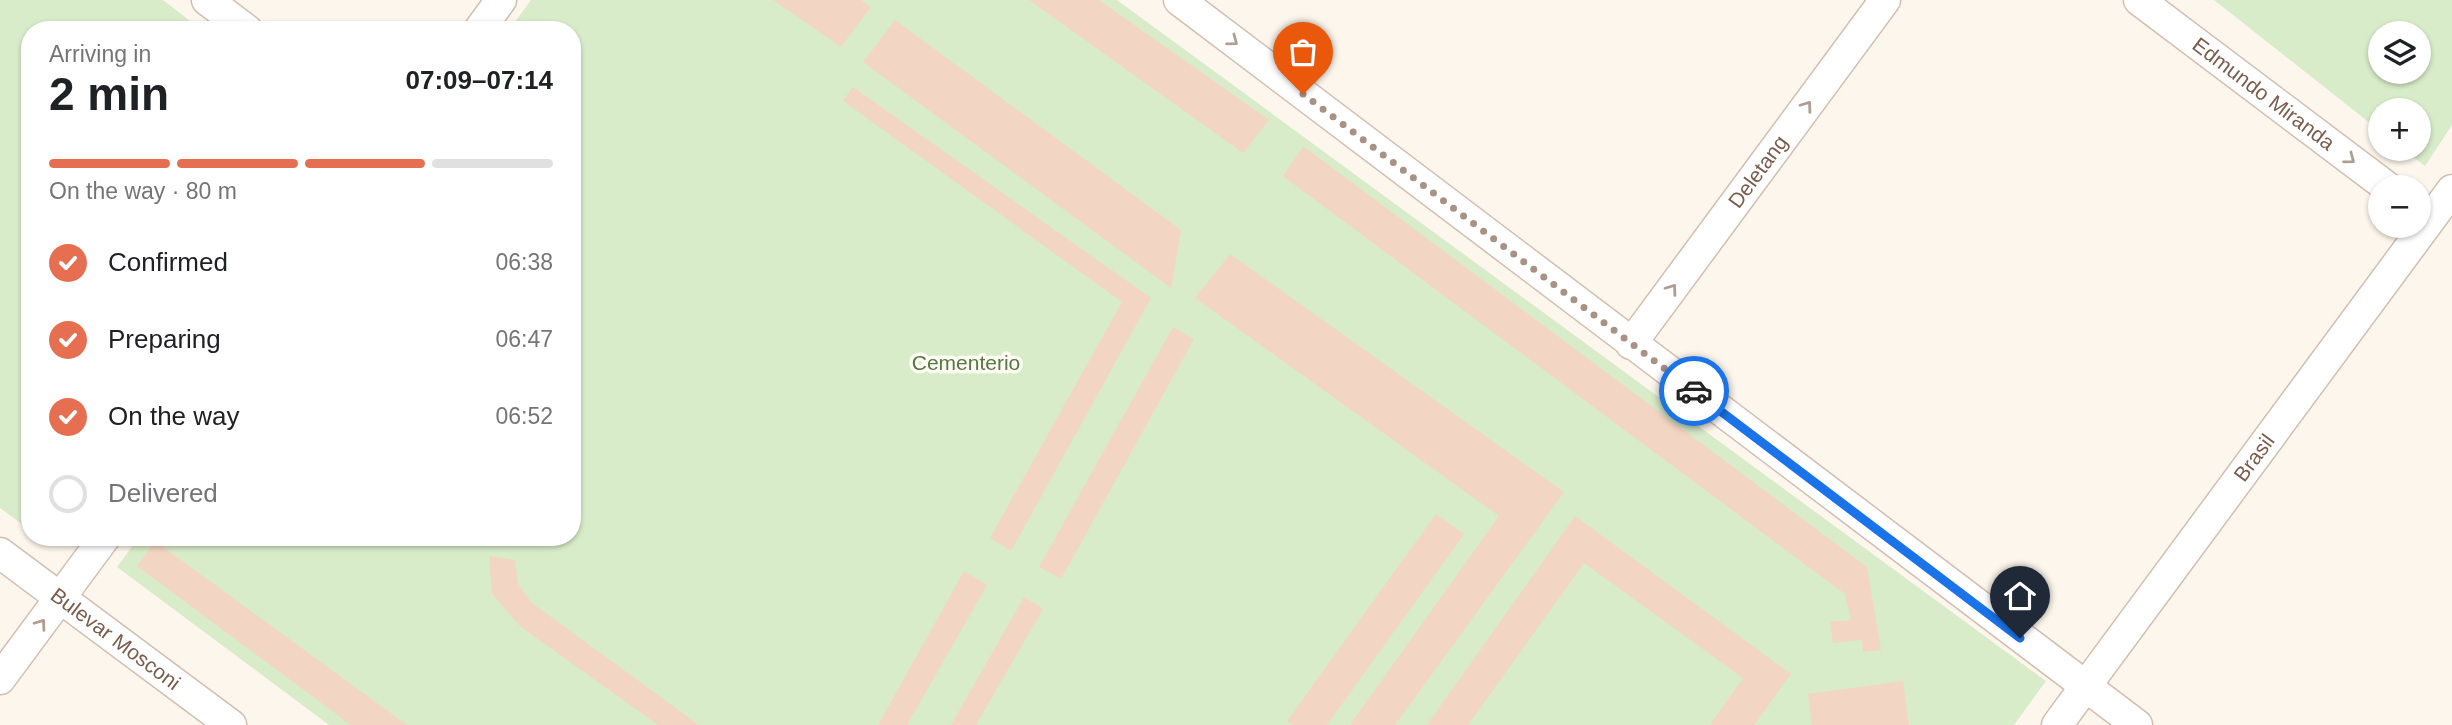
<!DOCTYPE html>
<html lang="en">
<head>
<meta charset="utf-8">
<style>
  :root { --surface:#fff; --page:#f6f6f6; --text:#202124; --muted:#757577; --line:#e0e0e0; --accent:#e76f51 }
  body { margin:0; font-family:Arial,sans-serif; background:var(--page); color:var(--text); height:100vh; display:flex; flex-direction:column; font-size:26px; white-space:nowrap }
  * { box-sizing:border-box; margin:0 }
  p { font-size:23px; color:var(--muted) }
  .icon { flex:none; width:38px; height:38px; fill:none; stroke:currentColor; stroke-width:2; stroke-linecap:round; stroke-linejoin:round }
  .map { position:relative; flex:1; overflow:hidden }
  .side { position:absolute; left:21px; top:21px; width:560px; height:525px; display:flex; flex-direction:column; background:var(--surface); border-radius:28px; box-shadow:0 2px 5px #0004 }
  .side>* { flex:none }
  .fabs { position:absolute; left:2368px; top:21px; display:grid; gap:14px }
  .fabs a { display:grid; place-items:center; width:63px; height:63px; border-radius:50%; background:var(--surface); box-shadow:0 2px 5px #0004; font-size:35px }
  .pin { position:absolute; display:grid; place-items:center; width:60px; height:60px; color:#fff; margin:-72px -30px; border-radius:50% 50% 50% 0; rotate:-45deg; box-shadow:0 0 7px #0007 }
  .pin .icon { rotate:45deg }
  .courier { position:absolute; display:grid; place-items:center; width:70px; height:70px; margin:-35px; border:5px solid #1a73e8; border-radius:50%; background:#fff; color:#222; box-shadow:0 2px 9px #0007 }
  .overview em { font-style:normal; font-weight:800 }
  .overview div { display:flex; flex-direction:column-reverse }
  .overview { display:flex; align-items:center; justify-content:space-between; height:119px; padding:0 28px }
  h1 { font-size:46px; font-weight:800; line-height:52px }
  .bar { display:grid; grid-template-columns:repeat(4,1fr); gap:10px 7px; align-content:center; height:84px; padding:0 28px }
  .bar i { height:9px; border-radius:5px; background:var(--line) }
  .bar .active { background:var(--accent) }
  .bar p { grid-column:span 4 }
  ol { padding:0 28px; list-style:none }
  li { display:flex; align-items:center; gap:21px; height:77px }
  li p { margin-inline-start:auto }
  li .icon { padding:7px; border-radius:50%; background:var(--accent); color:#fff; stroke-width:4 }
  li:last-child { color:var(--muted) }
  li i { width:38px; height:38px; border:4px solid var(--line); border-radius:50% }
  .map>svg:first-child { display:block }
  .green { fill:#d8ecc9; fill-rule:evenodd }
  .building { fill:#f3d5c3 }
  .lines { fill:none; stroke-linecap:round; stroke-linejoin:round }
  .street-casing { stroke:#d1beb0; stroke-width:33 }
  .street { stroke:#fff; stroke-width:30 }
  .oneway { stroke:#af9d94 }
  .done { stroke:#a89285; stroke-width:7; stroke-dasharray:0 12.6 }
  .route { stroke:#1a73e8; stroke-width:9 }
  .labels { text-anchor:middle; stroke-width:7; stroke-linejoin:round; paint-order:stroke }
  .street-label { font-size:21px; fill:#7a5c4d; stroke:#fffaf3 }
  .park-label { font-size:21px; fill:#537a41; stroke:#fffaf3 }
</style>
</head>
<body>
<div class="map">
<svg width="2452" height="725" viewBox="0 0 2452 725">
  <rect width="100%" height="100%" fill="#fdf6ec"/>
  <path class="green" d="M 0,0 L 163,0 L 202,30 L 30,30 L 30,530 L 0,508 Z
    M 531,0 L 1117,0 L 2046,681 L 2014,725 L 329,725 L 117,567 L 139,537 L 572,537 L 572,30 L 509,30 Z
    M 2214,0 L 2452,0 L 2452,125 L 2425,166 L 2403,149 L 2418,149 L 2418,110 L 2380,110 L 2380,131 ZM 2418,33 L 2418,72 L 2380,72 L 2380,33 Z"/>
  <path class="building" d="M 773,0 L 861,0 L 871,7 L 841,47 Z
    M 1029,0 L 1099,0 L 1269,120 L 1243,153 Z
    M 895,20 L 1181,230 L 1171,288 L 863,62 Z
    M 853,87 L 1151,298 L 1011,551 L 990,538 L 1122,302 L 843,101 Z
    M 1303,146 L 1867,567 L 1881,650 L 1863,652 L 1862,640 L 1833,643 L 1830,622 L 1851,620 L 1845,594 L 1283,176 Z
    M 1230,254 L 1564,492 L 1395,725 L 1350,725 L 1499,516 L 1195,298 Z
    M 1173,327 L 1194,339 L 1061,579 L 1039,567 Z
    M 1436,514 L 1464,534 L 1327,725 L 1293,725 L 1287,721 Z
    M 1575,516 L 1791,674 L 1754,725 L 1710,725 L 1743,678 L 1584,563 L 1468,725 L 1427,725 Z
    M 155,541 L 407,725 L 351,725 L 137,566 Z
    M 489,556 L 515,560 L 518,584 L 532,603 L 699,725 L 658,725 L 521,627 L 492,594 Z
    M 964,571 L 987,585 L 907,725 L 878,725 Z
    M 1024,597 L 1043,609 L 976,725 L 951,725 Z
    M 1903,681 L 1909,725 L 1812,725 L 1808,694 Z"/>
  <g class="lines">
    <defs>
      <g id="street">
        <path d="M 207,0 L 247,30"/>
        <path d="M 1179,0 L 2137,725"/>
        <path id="s1" d="M 2139,0 L 2387,187"/>
        <path d="M 479,30 L 501,0"/>
        <path id="s2" d="M 1631,344 L 1885,0"/>
        <path id="s3" d="M 0,553 L 231,725"/>
        <path d="M 0,679 L 105,537"/>
        <path id="s4" d="M 2057,725 L 2452,190"/>
      </g>
    </defs>
    <use href="#street" class="street-casing"/>
    <use href="#street" class="street"/>
  </g>
  <defs><path id="oneway-chevron" d="M-2-3.5L2.5 0L-2 3.5" fill="none" stroke-width="1.6" stroke-linecap="round" stroke-linejoin="round" transform="scale(1.75)"/></defs>
  <g class="oneway">
    <use href="#oneway-chevron" transform="translate(1233 41) rotate(37)"/>
    <use href="#oneway-chevron" transform="translate(1807 106) rotate(-54)"/>
    <use href="#oneway-chevron" transform="translate(2350 159) rotate(37)"/>
    <use href="#oneway-chevron" transform="translate(1672 289) rotate(-54)"/>
    <use href="#oneway-chevron" transform="translate(41 624) rotate(-54)"/>
  </g>
  <g class="lines">
    <path class="done" d="M 1303,94 L 1694,391"/>
    <path class="route" d="M 1694,391 L 2020,638"/>
  </g>
  <g class="labels">
    <g class="street-label">
      <text dy="7" stroke="none"><textPath href="#s1" startOffset="156">Edmundo Miranda</textPath></text>
      <text dy="7" stroke="none"><textPath href="#s2" startOffset="214">Deletang</textPath></text>
      <text dy="7" stroke="none"><textPath href="#s4" startOffset="332">Brasil</textPath></text>
      <text dy="7" stroke="none"><textPath href="#s3" startOffset="144">Bulevar Mosconi</textPath></text>
    </g>
    <g class="park-label">
      <text x="966" y="370">Cementerio</text>
    </g>
  </g>
</svg>
<div class="fabs">
<a><svg class="icon" aria-label="layers" viewBox="0 0 24 24"><path d="M12 4l9 5-9 5-9-5zM3 14l9 5 9-5"/></svg></a>
<a>+</a>
<a>−</a>
</div>
<div class="pin" style="left:1303px;top:94px;background:#ea580c"><svg class="icon" aria-label="bag" viewBox="0 0 24 24"><path d="M5 8h14l-1 12H6zM9 8a3 3 0 0 1 6 0"/></svg></div>
<div class="pin" style="left:2020px;top:638px;background:#1f2937"><svg class="icon" aria-label="home" viewBox="0 0 24 24"><path d="M3 11l9-7 9 7M6 9v11h12V9"/></svg></div>
<div class="courier" style="left:1694px;top:391px"><svg class="icon" aria-label="car" viewBox="0 0 24 24"><path d="M5 17H2v-5l4-1 3-4h7l3 4 3 1v5h-3M9 17h6M6 11h13"/><circle cx="7" cy="17" r="2"/><circle cx="17" cy="17" r="2"/></svg></div>
<section class="side">
<div class="overview"><div><h1>2 min</h1><p>Arriving in</p></div><em>07:09–07:14</em></div>
<div class="bar"><i class="active"></i><i class="active"></i><i class="active"></i><i></i><p>On the way · 80 m</p></div>
<ol>
<li><svg class="icon" aria-label="check" viewBox="0 0 24 24"><path d="M5 12l5 5 9-10"/></svg>Confirmed<p>06:38</p></li>
<li><svg class="icon" aria-label="check" viewBox="0 0 24 24"><path d="M5 12l5 5 9-10"/></svg>Preparing<p>06:47</p></li>
<li><svg class="icon" aria-label="check" viewBox="0 0 24 24"><path d="M5 12l5 5 9-10"/></svg>On the way<p>06:52</p></li>
<li><i></i>Delivered</li>
</ol>
</section>
</div>
</body>
</html>
